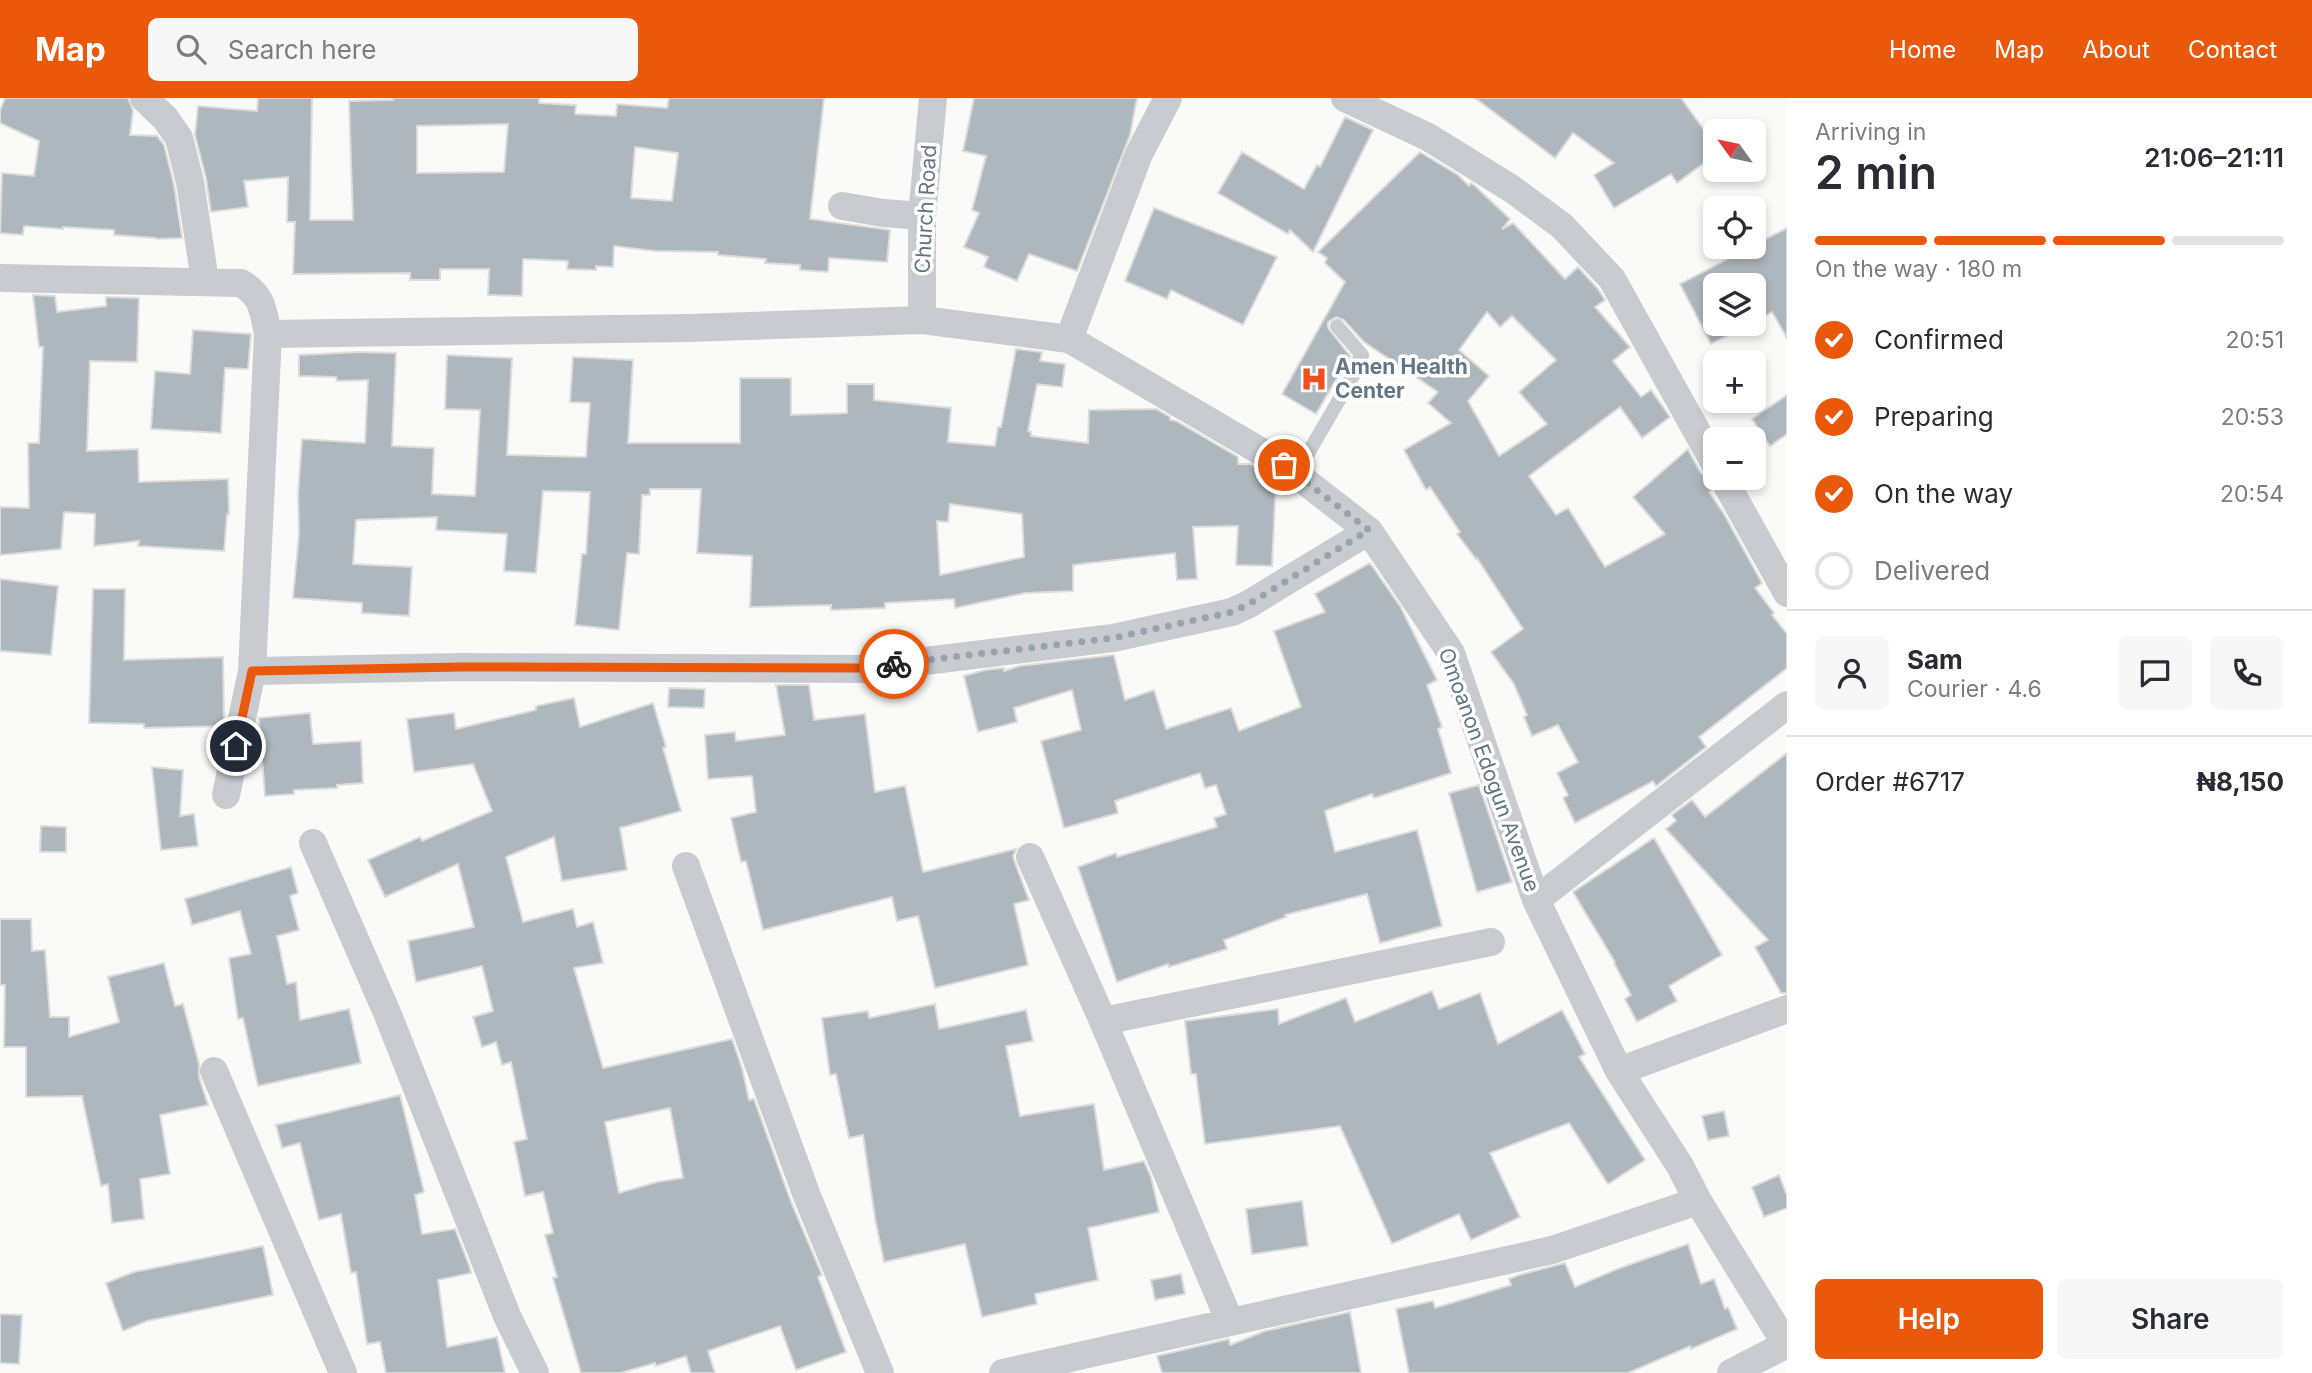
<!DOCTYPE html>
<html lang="en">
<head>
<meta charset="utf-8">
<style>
  :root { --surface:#fff; --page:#f7f7f7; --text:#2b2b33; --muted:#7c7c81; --line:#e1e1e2; --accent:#ea580c }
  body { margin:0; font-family:Inter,sans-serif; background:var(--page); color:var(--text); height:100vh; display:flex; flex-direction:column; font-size:26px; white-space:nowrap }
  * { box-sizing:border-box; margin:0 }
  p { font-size:23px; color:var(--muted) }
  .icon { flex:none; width:38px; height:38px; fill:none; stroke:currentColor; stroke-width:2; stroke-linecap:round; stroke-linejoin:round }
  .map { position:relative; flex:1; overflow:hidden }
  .panel { display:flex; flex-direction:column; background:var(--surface); width:525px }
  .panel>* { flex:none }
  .needle { width:46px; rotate:303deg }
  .buttons { position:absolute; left:1703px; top:21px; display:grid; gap:14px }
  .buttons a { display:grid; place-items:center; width:63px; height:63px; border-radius:10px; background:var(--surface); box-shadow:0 4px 10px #0003; font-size:35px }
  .pin { position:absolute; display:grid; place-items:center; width:60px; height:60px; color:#fff; margin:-30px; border:4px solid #fff; border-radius:50%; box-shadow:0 2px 7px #0007 }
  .courier { position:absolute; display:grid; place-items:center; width:70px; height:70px; margin:-35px; border:5px solid #ea580c; border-radius:50%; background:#fff; color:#222; box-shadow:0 2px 9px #0007 }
  .summary em { font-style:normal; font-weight:600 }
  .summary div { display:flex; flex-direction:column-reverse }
  .summary { display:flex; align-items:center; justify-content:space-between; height:119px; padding:0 28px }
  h1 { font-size:46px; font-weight:600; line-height:52px }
  .bar { display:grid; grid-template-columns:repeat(4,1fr); gap:10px 7px; align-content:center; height:84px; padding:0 28px }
  .bar i { height:9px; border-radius:5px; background:var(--line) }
  .bar .active { background:var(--accent) }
  .bar p { grid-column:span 4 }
  .line { display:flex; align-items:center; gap:18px; padding:0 28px; border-top:2px solid var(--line) }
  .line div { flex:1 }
  .round { display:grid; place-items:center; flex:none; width:74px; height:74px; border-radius:10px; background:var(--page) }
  ol { padding:0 28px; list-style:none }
  li { display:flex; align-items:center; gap:21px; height:77px }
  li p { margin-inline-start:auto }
  li .icon { padding:7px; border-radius:50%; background:var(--accent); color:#fff; stroke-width:4 }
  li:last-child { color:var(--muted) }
  li i { width:38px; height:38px; border:4px solid var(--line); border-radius:50% }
  .action { display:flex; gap:14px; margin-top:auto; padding:14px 28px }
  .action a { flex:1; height:80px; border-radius:10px; background:var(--accent); color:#fff; font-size:28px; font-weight:600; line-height:80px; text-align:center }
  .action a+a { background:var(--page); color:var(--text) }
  header { display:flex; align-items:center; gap:42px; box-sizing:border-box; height:98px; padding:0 35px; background:var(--accent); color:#fff }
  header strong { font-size:33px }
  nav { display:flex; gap:38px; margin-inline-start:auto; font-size:24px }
  .search { width:490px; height:63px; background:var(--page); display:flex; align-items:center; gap:18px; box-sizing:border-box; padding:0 24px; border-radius:10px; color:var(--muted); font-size:26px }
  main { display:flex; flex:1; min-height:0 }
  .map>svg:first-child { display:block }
  .building { fill:#aeb7bd; stroke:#dcdcda; stroke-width:2; fill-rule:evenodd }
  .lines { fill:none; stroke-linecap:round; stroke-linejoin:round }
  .lane { stroke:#c8ccd0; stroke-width:14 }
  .street { stroke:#c8ccd0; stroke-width:28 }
  .done { stroke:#98a4ad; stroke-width:7; stroke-dasharray:0 12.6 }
  .route { stroke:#ea580c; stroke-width:9 }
  .labels { text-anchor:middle; stroke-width:7; stroke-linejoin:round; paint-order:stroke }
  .street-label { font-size:21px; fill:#637685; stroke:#fff }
  .poi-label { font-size:21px; font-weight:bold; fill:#637685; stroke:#fff; text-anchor:start }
</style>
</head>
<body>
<header>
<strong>Map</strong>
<div class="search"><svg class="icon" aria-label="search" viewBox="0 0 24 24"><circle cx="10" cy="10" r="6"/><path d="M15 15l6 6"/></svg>Search here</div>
<nav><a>Home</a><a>Map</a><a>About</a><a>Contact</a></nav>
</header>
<main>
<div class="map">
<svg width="1787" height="1275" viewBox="0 0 1787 1275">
  <rect width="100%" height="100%" fill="#fafaf8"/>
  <path class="building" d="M 5,0 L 128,0 L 133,12 L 130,37 L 157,38 L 164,47 L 174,87 L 182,140 L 156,141 L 156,140 L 114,137 L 114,132 L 63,129 L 63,131 L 24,128 L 23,137 L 0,135 L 2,75 L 34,78 L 39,43 L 0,25 L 0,13 Z
    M 258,0 L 312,0 L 310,122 L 353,122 L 349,3 L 393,2 L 393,0 L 539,0 L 539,5 L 576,7 L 575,16 L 616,18 L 617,6 L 667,10 L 669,0 L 824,0 L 810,121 L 890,132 L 887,164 L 829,160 L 828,174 L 800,172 L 800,167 L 765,165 L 766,161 L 718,157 L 718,154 L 655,153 L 614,148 L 613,169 L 596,168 L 596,172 L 567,171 L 568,163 L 523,161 L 522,198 L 488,197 L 489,171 L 440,171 L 440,182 L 410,182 L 410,175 L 293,176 L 295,124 L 287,124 L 288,79 L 244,83 L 248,109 L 211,114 L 206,80 L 195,37 L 198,8 L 257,13 ZM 508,26 L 504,74 L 417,75 L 417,28 ZM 635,49 L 678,55 L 672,103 L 631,100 Z
    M 974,0 L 1137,0 L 1130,37 L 1077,173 L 1029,156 L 1017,183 L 984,169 L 988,159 L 964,149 L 979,115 L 972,112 L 986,58 L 963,53 Z
    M 1475,0 L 1681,0 L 1715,47 L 1715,57 L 1677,85 L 1671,76 L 1614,110 L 1594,77 L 1614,65 L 1573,35 L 1555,60 Z
    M 1345,19 L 1373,32 L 1313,154 L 1290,132 L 1288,136 L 1218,95 L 1242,54 L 1304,91 L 1317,67 L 1320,69 Z
    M 1420,54 L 1458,77 L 1469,88 L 1471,85 L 1474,87 L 1510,121 L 1502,131 L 1513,125 L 1565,181 L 1578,169 L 1598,191 L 1605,202 L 1595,209 L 1630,249 L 1613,263 L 1641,299 L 1651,292 L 1670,319 L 1642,340 L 1620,309 L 1529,378 L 1556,417 L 1568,410 L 1605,469 L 1665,436 L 1633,399 L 1688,351 L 1700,374 L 1706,380 L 1711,392 L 1709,394 L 1724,416 L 1762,485 L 1755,490 L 1774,515 L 1772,517 L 1787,536 L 1787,570 L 1699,639 L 1706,649 L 1656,688 L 1653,683 L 1575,725 L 1563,700 L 1568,697 L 1557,675 L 1578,664 L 1558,627 L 1532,638 L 1524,619 L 1527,617 L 1514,586 L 1491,554 L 1523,531 L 1477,460 L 1476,461 L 1457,436 L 1460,434 L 1430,389 L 1426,392 L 1404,352 L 1451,325 L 1428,305 L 1438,294 L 1364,244 L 1344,222 L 1336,219 L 1328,224 L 1328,230 L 1350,258 L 1316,316 L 1282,296 L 1345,184 L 1325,165 L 1327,160 L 1318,154 ZM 1487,214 L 1500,229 L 1512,218 L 1556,262 L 1519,294 L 1547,326 L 1499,358 L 1468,303 L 1489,278 L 1459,252 Z
    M 1154,110 L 1277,159 L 1243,227 L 1171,192 L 1167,201 L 1125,183 Z
    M 1787,130 L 1787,240 L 1772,214 L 1754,224 L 1754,187 L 1715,187 L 1715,226 L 1750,226 L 1711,246 L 1680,186 Z
    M 33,197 L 55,198 L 57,214 L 106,208 L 106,199 L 139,200 L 137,264 L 90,263 L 87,353 L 138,351 L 139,384 L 228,381 L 229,416 L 227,416 L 224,453 L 138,448 L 139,443 L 94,448 L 95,416 L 64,414 L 61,451 L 0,457 L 0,409 L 29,410 L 28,345 L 39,345 L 43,249 L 39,249 Z
    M 193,232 L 251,236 L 248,271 L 225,270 L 221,335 L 151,331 L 155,273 L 190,276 Z
    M 1016,251 L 1042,254 L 1040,263 L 1065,266 L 1062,289 L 1037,286 L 1028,333 L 1031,334 L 1031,338 L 1088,345 L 1089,312 L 1156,311 L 1170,319 L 1170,322 L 1176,323 L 1238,359 L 1238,366 L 1250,366 L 1276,381 L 1272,468 L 1236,467 L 1238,428 L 1193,429 L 1197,481 L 1177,482 L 1175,455 L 1073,467 L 1073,493 L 1025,495 L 955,510 L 954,501 L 885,505 L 885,510 L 831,512 L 831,507 L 750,509 L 752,458 L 697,455 L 701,391 L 650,391 L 650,397 L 642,397 L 639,456 L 627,455 L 619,532 L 575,527 L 582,456 L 586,456 L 590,394 L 543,393 L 536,475 L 504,473 L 507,436 L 436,432 L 437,419 L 356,422 L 353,466 L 412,469 L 409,518 L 362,515 L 362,505 L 293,500 L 299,436 L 298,396 L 302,341 L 365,345 L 368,282 L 337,283 L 336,279 L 299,278 L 299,257 L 359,254 L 396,255 L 392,348 L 434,350 L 432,396 L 475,398 L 480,312 L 445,311 L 447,257 L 512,260 L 507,357 L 586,359 L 590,305 L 570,304 L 573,259 L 633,262 L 628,345 L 740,345 L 740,280 L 791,280 L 791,317 L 847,315 L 847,286 L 874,286 L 874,302 L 951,310 L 948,344 L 995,348 L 998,329 L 1001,329 ZM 950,406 L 1022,416 L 1024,459 L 940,477 L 937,423 L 948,424 Z
    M 1787,297 L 1787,336 L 1770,348 L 1752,321 Z
    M 1370,465 L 1400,508 L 1437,582 L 1427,587 L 1442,629 L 1438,631 L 1451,675 L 1374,700 L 1372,696 L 1325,713 L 1335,754 L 1417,732 L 1442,828 L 1380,845 L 1367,796 L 1285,817 L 1286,819 L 1224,842 L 1227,851 L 1169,869 L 1168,866 L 1117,884 L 1078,769 L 1116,755 L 1117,759 L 1217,729 L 1214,720 L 1226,716 L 1216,687 L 1205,690 L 1200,675 L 1115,703 L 1118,715 L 1064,730 L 1041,643 L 1081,632 L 1072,592 L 1014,610 L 1017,624 L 978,634 L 964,578 L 985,572 L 1004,570 L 1004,573 L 1019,568 L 1114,557 L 1125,602 L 1154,592 L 1166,631 L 1231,610 L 1239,633 L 1301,609 L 1274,533 L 1325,514 L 1315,496 Z
    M 0,481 L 58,488 L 51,557 L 0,553 Z
    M 93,491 L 125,491 L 124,562 L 223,559 L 224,628 L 144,630 L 144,626 L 89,625 Z
    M 776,587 L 809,587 L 814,622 L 865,616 L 875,694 L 905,688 L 923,774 L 1016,751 L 1013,758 L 1015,765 L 1029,802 L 1014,806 L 1028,867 L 935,890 L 918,818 L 897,823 L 892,799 L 763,832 L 746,763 L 741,764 L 731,720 L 756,714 L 752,678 L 708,681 L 705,637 L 735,634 L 736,643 L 785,637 Z
    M 669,590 L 705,591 L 704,610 L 668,609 Z
    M 574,600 L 580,629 L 653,605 L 666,649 L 663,650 L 681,713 L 620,730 L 627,772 L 562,783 L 554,739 L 506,759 L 523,824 L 573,811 L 577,829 L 593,824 L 603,865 L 574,870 L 603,970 L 732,941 L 742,970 L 749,1002 L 754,1001 L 791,1104 L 822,1177 L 818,1179 L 846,1254 L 796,1272 L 780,1228 L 708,1253 L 715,1275 L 691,1275 L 686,1258 L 656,1268 L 655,1265 L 620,1275 L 581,1275 L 553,1180 L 557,1179 L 545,1137 L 553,1135 L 543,1094 L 525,1098 L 514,1044 L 527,1041 L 511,964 L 502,967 L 496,944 L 482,949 L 473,919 L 493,913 L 482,868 L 416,884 L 408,843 L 474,829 L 458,766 L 385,799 L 368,762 L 420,739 L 422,743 L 492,713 L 473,666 L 414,674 L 407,621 L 454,615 L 456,631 L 536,612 L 536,608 ZM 670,1010 L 683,1080 L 657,1084 L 619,1095 L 605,1024 Z
    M 310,615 L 313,646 L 361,643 L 363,685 L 337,687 L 337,690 L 294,692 L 294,696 L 265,698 L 259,620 Z
    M 1787,655 L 1787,895 L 1781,895 L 1755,849 L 1768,842 L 1666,731 L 1676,723 L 1672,717 L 1692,702 L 1705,719 Z
    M 152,669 L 183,672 L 180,718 L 194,716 L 198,748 L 161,752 Z
    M 1479,687 L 1512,784 L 1477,794 L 1449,695 Z
    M 41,728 L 66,729 L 66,754 L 40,754 Z
    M 1654,740 L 1722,857 L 1669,888 L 1677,903 L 1637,924 L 1625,901 L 1631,897 L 1614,865 L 1615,864 L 1573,794 Z
    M 291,769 L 298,795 L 290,798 L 299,832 L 277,838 L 287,886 L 296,884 L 300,922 L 349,911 L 361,965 L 258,988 L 243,920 L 238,921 L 229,860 L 251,856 L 240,813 L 192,827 L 185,801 Z
    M 0,821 L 31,821 L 32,853 L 45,852 L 50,919 L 69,919 L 69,939 L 119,924 L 108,879 L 164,865 L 175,908 L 183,906 L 199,966 L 199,979 L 208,1007 L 160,1017 L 170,1076 L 140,1081 L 144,1121 L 112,1125 L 108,1086 L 101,1088 L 82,998 L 26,999 L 26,949 L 4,949 L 5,887 L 0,887 Z
    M 1432,893 L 1439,911 L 1480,895 L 1498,946 L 1562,912 L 1585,956 L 1579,959 L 1645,1062 L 1608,1086 L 1569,1025 L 1490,1055 L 1520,1119 L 1471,1142 L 1459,1116 L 1392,1146 L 1340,1028 L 1205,1046 L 1196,976 L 1191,976 L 1185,923 L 1278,911 L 1279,926 L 1346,900 L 1355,924 Z
    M 935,906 L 939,931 L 1026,912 L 1033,943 L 1006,948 L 1020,1018 L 1094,1006 L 1104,1072 L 1144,1063 L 1151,1079 L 1159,1114 L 1088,1130 L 1098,1182 L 1035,1196 L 1037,1206 L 982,1219 L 965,1146 L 884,1164 L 875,1120 L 863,1037 L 849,1040 L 836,976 L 830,977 L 822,920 L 868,913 L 869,920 Z
    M 400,997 L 424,1094 L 415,1097 L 422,1136 L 455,1131 L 470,1170 L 471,1175 L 438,1182 L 447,1249 L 497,1239 L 505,1275 L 386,1275 L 380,1244 L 367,1246 L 356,1174 L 351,1175 L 341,1116 L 319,1122 L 300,1045 L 282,1050 L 276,1027 Z
    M 1724,1013 L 1729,1038 L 1708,1042 L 1702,1018 Z
    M 1779,1077 L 1787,1098 L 1787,1110 L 1764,1119 L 1752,1089 Z
    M 1302,1103 L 1308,1148 L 1252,1156 L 1246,1111 Z
    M 1688,1146 L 1701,1186 L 1714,1181 L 1725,1211 L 1728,1209 L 1737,1231 L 1691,1251 L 1690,1248 L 1628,1275 L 1409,1275 L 1396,1211 L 1433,1203 L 1435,1210 L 1511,1187 L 1509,1181 L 1519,1177 L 1565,1165 L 1575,1189 L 1620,1170 Z
    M 263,1148 L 273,1197 L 147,1223 L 123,1233 L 106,1185 L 134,1174 Z
    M 1181,1176 L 1185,1196 L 1155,1202 L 1151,1182 Z
    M 1350,1214 L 1361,1275 L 1162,1275 L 1157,1258 L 1229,1241 L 1230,1247 L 1265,1233 Z
    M 0,1216 L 22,1217 L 19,1266 L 0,1265 Z"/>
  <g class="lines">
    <path class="lane" d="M 1296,376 L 1357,271 L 1357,265 L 1362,257 L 1337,228"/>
    <path class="street" d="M 144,0 L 165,20 L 179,40 L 190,84 L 205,183
      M 1345,0 L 1428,39 L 1512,91 L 1562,128 L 1612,181 L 1715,366
      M 842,108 L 883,115 L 922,118
      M 0,180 L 241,185 C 263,198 263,213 268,236 L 688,230 L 922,222 L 1069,241 L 1284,367 L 1369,433 L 1451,555 L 1536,802 L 1619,973 L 1680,1068 L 1698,1103 L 1787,1248
      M 922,222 L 922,118 L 933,0
      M 1069,241 L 1139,56 L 1168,0
      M 1723,380 L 1787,495
      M 252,573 L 461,569 L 860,571 L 1113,540 L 1232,514 L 1249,506 L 1369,433
      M 226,697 L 252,573 L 268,236
      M 313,745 L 388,917 L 507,1218 L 535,1275
      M 1030,759 L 1103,923 L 1230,1224
      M 686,768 L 807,1098 L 880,1275
      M 1536,802 L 1787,607
      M 1103,923 L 1491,844
      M 214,973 L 343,1275
      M 1619,973 L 1787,911
      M 1003,1275 L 1552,1152 L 1698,1103
      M 1731,1275 L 1787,1246"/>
  </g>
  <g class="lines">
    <path class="done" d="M 894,566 L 1113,540 L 1232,514 L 1249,506 L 1369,432 L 1284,367"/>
    <path class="route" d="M 236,648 L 252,573 L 461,569 L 860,570 L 894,566"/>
  </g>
  <defs>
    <symbol id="hospital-bare" viewBox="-9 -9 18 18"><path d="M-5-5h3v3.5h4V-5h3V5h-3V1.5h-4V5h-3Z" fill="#f05021" stroke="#fff" stroke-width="2.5" paint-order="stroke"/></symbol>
  </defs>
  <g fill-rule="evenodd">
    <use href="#hospital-bare" x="1295" y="262" width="38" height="38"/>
  </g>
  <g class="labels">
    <g class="street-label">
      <text transform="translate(926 111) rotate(-87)" y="7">Church Road</text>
      <text transform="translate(1489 672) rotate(70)" y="7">Omoanon Edogun Avenue</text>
    </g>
    <g class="poi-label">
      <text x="1335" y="276">Amen Health<tspan x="1335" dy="24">Center</tspan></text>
    </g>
  </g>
</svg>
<div class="buttons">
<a><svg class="needle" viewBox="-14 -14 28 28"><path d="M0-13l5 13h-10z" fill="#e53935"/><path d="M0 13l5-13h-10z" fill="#7c7c81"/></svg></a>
<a><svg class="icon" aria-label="locate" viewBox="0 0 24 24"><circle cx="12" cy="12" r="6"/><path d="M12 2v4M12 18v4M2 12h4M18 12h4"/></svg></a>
<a><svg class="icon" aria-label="layers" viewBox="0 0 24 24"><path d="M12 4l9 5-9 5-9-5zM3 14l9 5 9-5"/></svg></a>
<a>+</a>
<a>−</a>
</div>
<div class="pin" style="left:1284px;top:367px;background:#ea580c"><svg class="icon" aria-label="bag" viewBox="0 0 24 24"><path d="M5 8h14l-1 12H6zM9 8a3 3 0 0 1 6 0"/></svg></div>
<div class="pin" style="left:236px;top:648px;background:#1f2937"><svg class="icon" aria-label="home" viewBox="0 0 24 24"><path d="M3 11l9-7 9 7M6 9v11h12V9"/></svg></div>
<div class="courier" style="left:894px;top:566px"><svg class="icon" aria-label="bike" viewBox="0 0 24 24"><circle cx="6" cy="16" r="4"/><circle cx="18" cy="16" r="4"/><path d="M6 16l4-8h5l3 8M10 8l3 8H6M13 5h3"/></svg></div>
</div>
<section class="panel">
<div class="summary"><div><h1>2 min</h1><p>Arriving in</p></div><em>21:06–21:11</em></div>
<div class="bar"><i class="active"></i><i class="active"></i><i class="active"></i><i></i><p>On the way · 180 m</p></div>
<ol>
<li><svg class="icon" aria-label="check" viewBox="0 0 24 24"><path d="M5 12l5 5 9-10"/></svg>Confirmed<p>20:51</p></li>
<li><svg class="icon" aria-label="check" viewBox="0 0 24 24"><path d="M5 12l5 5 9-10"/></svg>Preparing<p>20:53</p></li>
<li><svg class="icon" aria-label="check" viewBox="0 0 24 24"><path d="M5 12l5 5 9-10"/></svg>On the way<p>20:54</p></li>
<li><i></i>Delivered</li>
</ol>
<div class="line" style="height:126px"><a class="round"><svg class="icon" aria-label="person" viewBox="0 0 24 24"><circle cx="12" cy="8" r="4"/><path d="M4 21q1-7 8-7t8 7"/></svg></a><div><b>Sam</b><p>Courier · 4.6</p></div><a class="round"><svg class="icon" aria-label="chat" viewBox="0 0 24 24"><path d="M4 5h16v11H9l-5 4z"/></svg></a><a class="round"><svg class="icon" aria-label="phone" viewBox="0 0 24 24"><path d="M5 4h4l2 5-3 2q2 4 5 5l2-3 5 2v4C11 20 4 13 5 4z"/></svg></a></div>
<div class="line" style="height:91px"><div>Order #6717</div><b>₦8,150</b></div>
<div class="action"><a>Help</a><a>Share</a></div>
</section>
</main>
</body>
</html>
